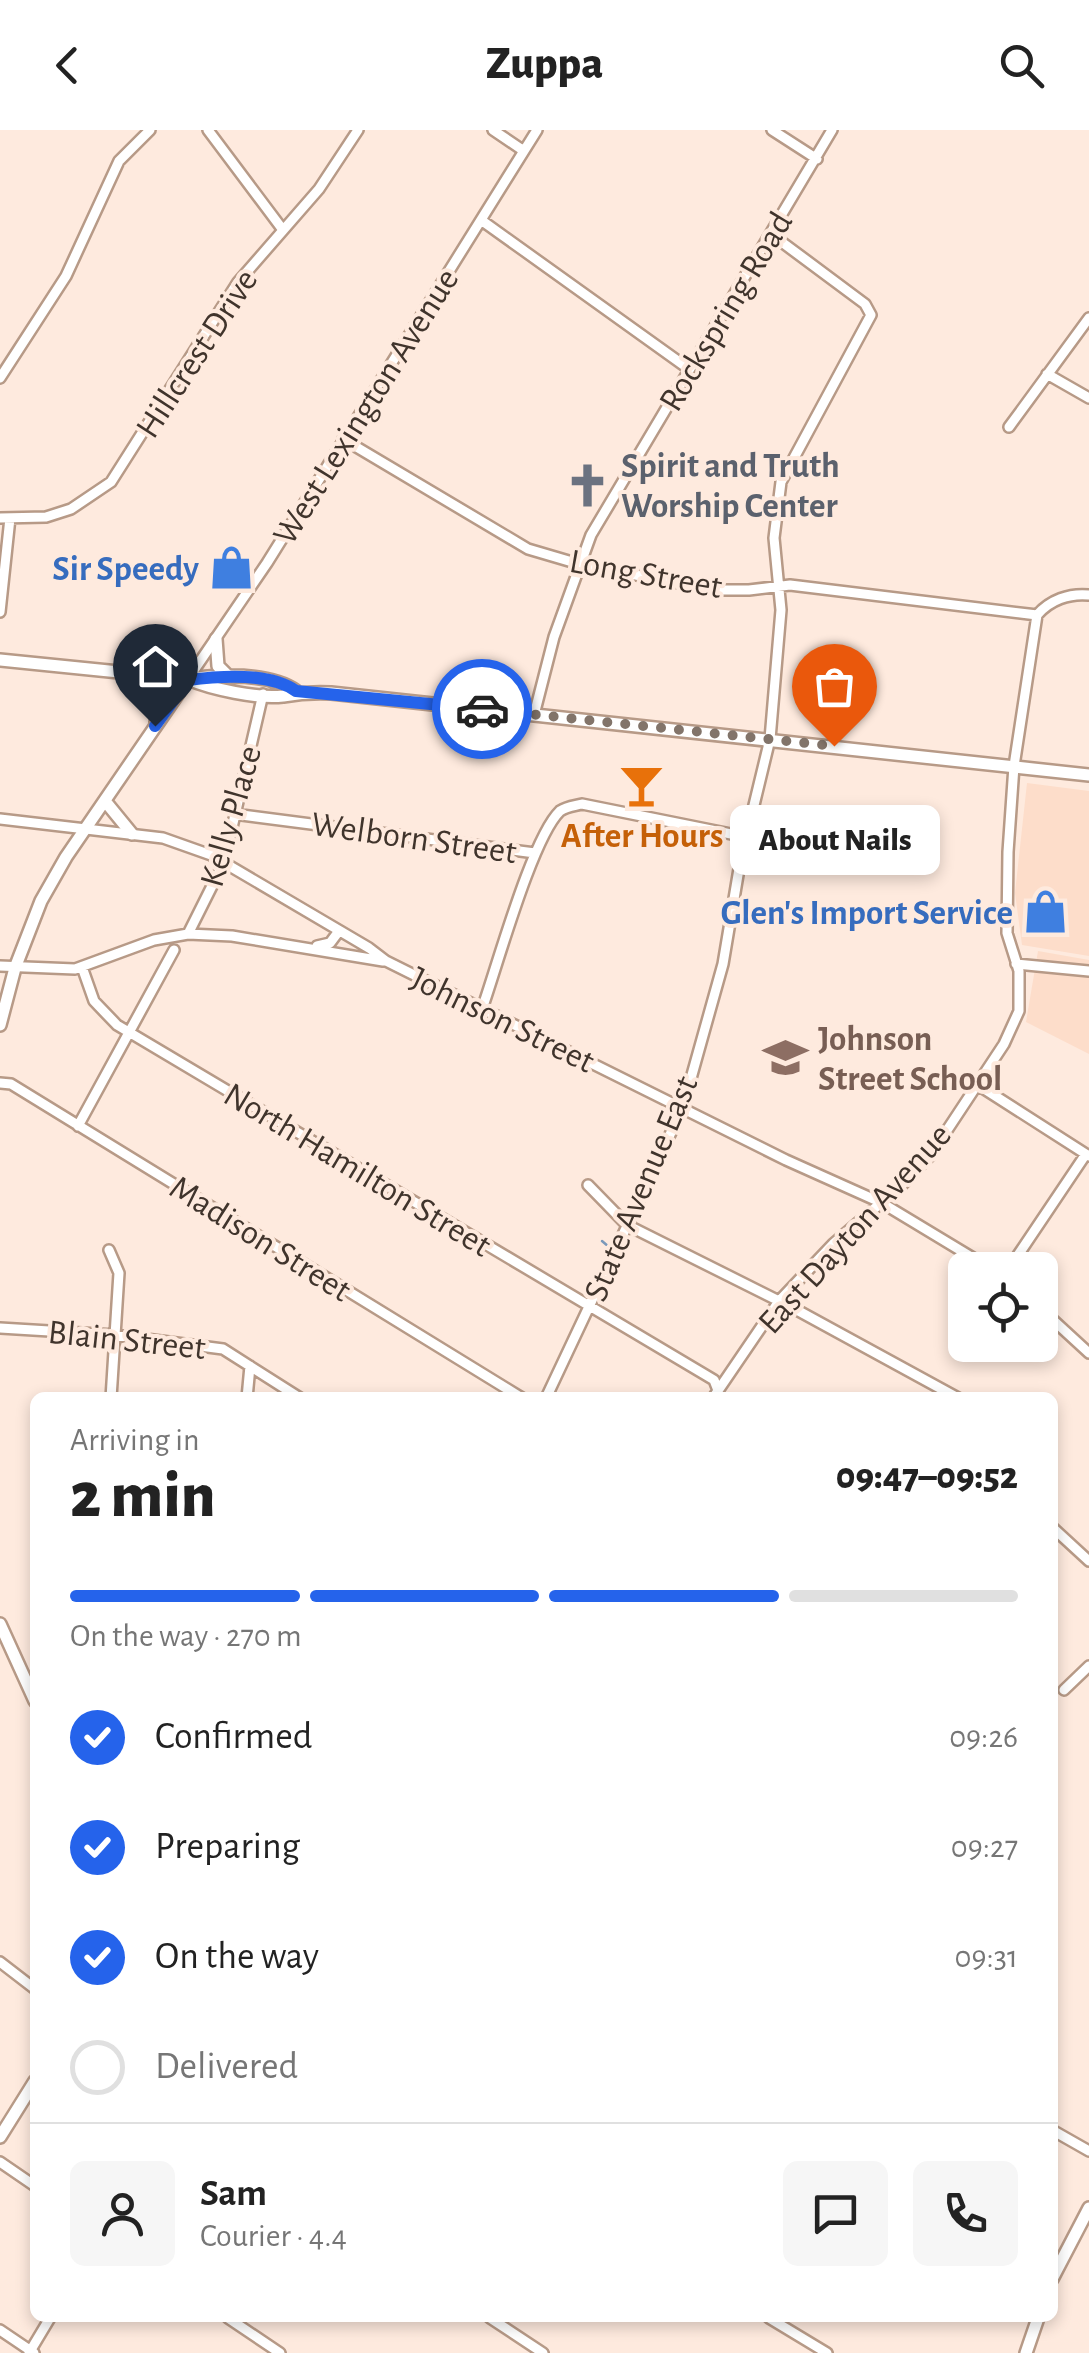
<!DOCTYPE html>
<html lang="en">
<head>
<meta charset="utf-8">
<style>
  :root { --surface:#fff; --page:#f6f6f6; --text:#222; --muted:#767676; --line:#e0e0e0; --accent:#2563eb }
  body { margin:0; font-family:"Alegreya Sans",sans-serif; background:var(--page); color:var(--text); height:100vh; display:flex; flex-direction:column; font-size:38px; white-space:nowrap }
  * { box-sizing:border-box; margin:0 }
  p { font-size:32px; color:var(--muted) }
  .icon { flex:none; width:55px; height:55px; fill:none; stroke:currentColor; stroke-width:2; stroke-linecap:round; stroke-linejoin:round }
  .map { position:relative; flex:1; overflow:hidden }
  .sheet { position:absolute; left:30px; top:1262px; width:1028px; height:930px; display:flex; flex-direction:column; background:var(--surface); border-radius:15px; box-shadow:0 5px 15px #0003 }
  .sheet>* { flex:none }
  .controls { position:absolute; left:948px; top:1122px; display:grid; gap:20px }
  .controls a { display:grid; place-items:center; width:110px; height:110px; border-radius:15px; background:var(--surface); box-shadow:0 5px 15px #0003; font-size:50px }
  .pin { position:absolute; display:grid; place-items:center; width:85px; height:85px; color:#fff; margin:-102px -42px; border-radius:50% 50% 50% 0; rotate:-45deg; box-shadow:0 0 10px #0007 }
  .pin .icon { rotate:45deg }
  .courier { position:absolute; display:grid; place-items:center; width:100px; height:100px; margin:-50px; border:8px solid #2563eb; border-radius:50%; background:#fff; color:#222; box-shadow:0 2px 12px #0007 }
  .bubble { position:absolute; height:70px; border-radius:15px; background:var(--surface); box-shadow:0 5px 15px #0003; font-size:32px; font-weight:800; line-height:70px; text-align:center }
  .head em { font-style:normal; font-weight:800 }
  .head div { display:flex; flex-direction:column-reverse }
  .head { display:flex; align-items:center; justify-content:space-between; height:170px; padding:0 40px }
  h1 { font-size:65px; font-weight:800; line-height:75px }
  .bar { display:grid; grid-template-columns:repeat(4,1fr); gap:15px 10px; align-content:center; height:120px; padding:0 40px }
  .bar i { height:12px; border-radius:8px; background:var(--line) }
  .bar .selected { background:var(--accent) }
  .bar p { grid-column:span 4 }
  .line { display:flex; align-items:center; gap:25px; padding:0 40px; border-top:2px solid var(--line) }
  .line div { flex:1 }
  .round { display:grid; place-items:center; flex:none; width:105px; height:105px; border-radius:15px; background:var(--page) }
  ol { padding:0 40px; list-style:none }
  li { display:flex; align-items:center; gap:30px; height:110px }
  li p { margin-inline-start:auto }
  li .icon { padding:10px; border-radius:50%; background:var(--accent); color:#fff; stroke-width:4 }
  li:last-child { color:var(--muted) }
  li i { width:55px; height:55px; border:5px solid var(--line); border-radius:50% }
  header { display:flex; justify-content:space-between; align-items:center; height:130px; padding:0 40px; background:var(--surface); font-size:45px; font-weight:800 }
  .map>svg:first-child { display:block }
  .built { fill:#fdddca }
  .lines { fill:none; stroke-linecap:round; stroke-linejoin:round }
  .stream { stroke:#7b99ba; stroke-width:2.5 }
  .minor-casing { stroke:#b79a87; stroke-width:14 }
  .major-casing { stroke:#b79a87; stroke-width:16 }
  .minor { stroke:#fff; stroke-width:9 }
  .major { stroke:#fff; stroke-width:11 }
  .done { stroke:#82746a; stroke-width:10; stroke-dasharray:0 18 }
  .route { stroke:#2563eb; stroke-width:12 }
  .labels { text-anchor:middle; stroke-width:8; stroke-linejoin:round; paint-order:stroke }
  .street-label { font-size:35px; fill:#40342c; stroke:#feeade }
  .worship-label { font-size:35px; font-weight:bold; fill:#5b616d; stroke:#feeade; text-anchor:start }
  .shop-label { font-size:35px; font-weight:bold; fill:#366cbe; stroke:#feeade; text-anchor:end }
  .food-label { font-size:35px; font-weight:bold; fill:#c56008; stroke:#feeade }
  .education-label { font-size:35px; font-weight:bold; fill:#785e54; stroke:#feeade; text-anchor:start }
</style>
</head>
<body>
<header><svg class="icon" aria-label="back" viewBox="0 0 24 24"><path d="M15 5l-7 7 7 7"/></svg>Zuppa<svg class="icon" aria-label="search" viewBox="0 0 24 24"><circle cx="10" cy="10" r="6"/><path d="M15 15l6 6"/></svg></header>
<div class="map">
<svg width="1089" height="2223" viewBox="0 0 1089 2223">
  <rect width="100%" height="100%" fill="#feeade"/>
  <path class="built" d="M 1027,653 L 1089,661 L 1089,826 L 1022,815 L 1015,763 Z
    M 1038,821 L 1089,830 L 1089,924 L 1026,892 Z"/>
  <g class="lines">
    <path class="stream" d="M 602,1111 L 609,1117"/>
    <defs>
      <path id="minor" d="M 208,0 L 283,100
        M 493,0 L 524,21
        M 772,0 L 817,29
        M 481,90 L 689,239
        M 1047,244 L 1089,268
        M 0,248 L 66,146 L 119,31 L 150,0
        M 1009,297 L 1089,188
        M 343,309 L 528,419 L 579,434 L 713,460 L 749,460 L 790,455 L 1037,485
        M 0,388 L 46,387 L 71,379 L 111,352 L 238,152 L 319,59 L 358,0
        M 0,482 L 10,388
        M 188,549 L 267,433 L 537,0
        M 534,585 L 554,507 L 591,405 L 832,0
        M 234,684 L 535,723
        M 0,689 L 163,708 L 211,725 L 369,818 L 386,831 L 786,1030 L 882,1073 L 993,1140
        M 188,804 L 224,732 L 263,564
        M 317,816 L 330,813 L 339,801
        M 1016,834 L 1089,841
        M 0,836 L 75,839 L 154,810 L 188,804 L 232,806 L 383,831
        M 82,837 L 94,871 L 117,895 L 714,1250 L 721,1268
        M 482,879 C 497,837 532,708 560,681 C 567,676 574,676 582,674 L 746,707
        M 0,953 L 11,954 L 522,1268
        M 978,955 L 1089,1026
        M 78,996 L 174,820
        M 588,1055 L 627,1095 L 795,1179 L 958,1268
        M 109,1120 L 119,1143 L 111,1268
        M 1008,1140 L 1086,1024
        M 1040,1178 L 1089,1223
        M 0,1198 L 115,1205 L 223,1219 L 300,1268
        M 247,1268 L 250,1236
        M 546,1268 L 683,977 L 723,834 L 740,733 L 770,609 L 781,480 L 774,408 L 781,352 L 871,185 L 865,174 L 771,104
        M 713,1268 L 779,1171 L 833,1114 L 903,1054 L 930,1026 L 1004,914 L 1019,881 L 1019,841 L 1007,803 L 1008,722 L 1014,636 L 1037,485 C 1050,470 1069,463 1089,465
        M 1052,1397 L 1089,1431
        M 1064,1560 L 1089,1536
        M 0,1832 L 35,1859
        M 1052,2000 L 1089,2021
        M 0,2032 L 35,2056
        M 228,2188 L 280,2223
        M 490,2188 L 543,2223
        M 769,2188 L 827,2223
        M 0,2200 L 34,2223
        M 29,2223 L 50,2188"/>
      <path id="major" d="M 216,509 L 218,536 L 229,547
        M 0,530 L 188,549 C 220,545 269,542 296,561
        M 135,545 C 154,557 161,570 156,592
        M 188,549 C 211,559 258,569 283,566 C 300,563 312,562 331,563 L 1089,645
        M 105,671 L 132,704
        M 0,895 L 15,838 L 41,771 L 66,727 L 188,549
        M 0,1494 L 35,1571
        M 0,2007 L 35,1951
        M 1052,2149 L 1089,2078
        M 1026,2223 L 1038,2188"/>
    </defs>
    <use href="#minor" class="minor-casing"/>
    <use href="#major" class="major-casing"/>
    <use href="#minor" class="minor"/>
    <use href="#major" class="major"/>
  </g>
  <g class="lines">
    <path class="done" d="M 482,579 L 834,616"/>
    <path class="route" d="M 155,596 L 188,550 C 220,546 269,542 296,561 L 482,579"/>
  </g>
  <defs>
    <symbol id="church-bare" viewBox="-9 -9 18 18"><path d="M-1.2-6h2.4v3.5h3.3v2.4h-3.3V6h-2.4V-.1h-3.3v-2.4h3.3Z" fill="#6b7280" stroke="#feeade" stroke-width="2.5" paint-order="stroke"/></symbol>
    <symbol id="shop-bare" viewBox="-9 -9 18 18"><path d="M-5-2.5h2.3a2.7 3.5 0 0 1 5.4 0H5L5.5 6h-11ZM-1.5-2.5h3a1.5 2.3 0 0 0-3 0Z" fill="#3f7fe0" stroke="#feeade" stroke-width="2.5" paint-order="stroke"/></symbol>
    <symbol id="bar-bare" viewBox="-9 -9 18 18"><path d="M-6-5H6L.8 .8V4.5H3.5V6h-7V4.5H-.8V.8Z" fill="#e8710a" stroke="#feeade" stroke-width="2.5" paint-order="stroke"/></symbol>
    <symbol id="school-bare" viewBox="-9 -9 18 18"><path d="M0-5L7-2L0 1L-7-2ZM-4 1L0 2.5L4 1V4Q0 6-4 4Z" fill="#8d6e63" stroke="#feeade" stroke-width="2.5" paint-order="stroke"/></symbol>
  </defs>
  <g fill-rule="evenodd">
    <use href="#church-bare" x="556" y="324" width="63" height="63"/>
    <use href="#shop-bare" x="200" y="406" width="63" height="63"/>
    <use href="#bar-bare" x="610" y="624" width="63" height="63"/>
    <use href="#shop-bare" x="1014" y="750" width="63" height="63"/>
    <use href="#school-bare" x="754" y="896" width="63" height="63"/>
  </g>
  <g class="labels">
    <g class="street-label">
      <text transform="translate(725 181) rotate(-59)" y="12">Rockspring Road</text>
      <text transform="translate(196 223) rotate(-57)" y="12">Hillcrest Drive</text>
      <text transform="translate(365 276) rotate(-58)" y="12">West Lexington Avenue</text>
      <text transform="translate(646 443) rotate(10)" y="12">Long Street</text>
      <text transform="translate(230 686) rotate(-74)" y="12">Kelly Place</text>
      <text transform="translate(414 707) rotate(8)" y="12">Welborn Street</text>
      <text transform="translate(503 889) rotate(26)" y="12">Johnson Street</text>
      <text transform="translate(358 1039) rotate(31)" y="12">North Hamilton Street</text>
      <text transform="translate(640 1058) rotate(-67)" y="12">State Avenue East</text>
      <text transform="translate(854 1098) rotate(-48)" y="12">East Dayton Avenue</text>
      <text transform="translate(261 1108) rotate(32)" y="12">Madison Street</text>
      <text transform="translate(127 1209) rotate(6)" y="12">Blain Street</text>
    </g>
    <g class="worship-label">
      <text x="621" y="347">Spirit and Truth<tspan x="621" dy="40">Worship Center</tspan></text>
    </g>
    <g class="shop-label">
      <text x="199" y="450">Sir Speedy</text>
      <text x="1013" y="794">Glen's Import Service</text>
    </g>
    <g class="food-label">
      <text x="642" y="717">After Hours</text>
    </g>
    <g class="education-label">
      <text x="818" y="920">Johnson<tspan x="818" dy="40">Street School</tspan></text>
    </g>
  </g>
</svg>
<div class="controls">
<a><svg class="icon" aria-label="locate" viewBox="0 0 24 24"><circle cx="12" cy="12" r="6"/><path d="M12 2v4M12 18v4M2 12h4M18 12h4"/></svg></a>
</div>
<div class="pin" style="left:834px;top:616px;background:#ea580c"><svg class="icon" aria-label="bag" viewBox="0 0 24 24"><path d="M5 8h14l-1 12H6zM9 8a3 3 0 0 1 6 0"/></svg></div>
<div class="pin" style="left:155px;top:596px;background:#1f2937"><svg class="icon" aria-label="home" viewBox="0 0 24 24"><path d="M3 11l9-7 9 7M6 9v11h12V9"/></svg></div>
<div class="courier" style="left:482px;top:579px"><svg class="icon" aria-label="car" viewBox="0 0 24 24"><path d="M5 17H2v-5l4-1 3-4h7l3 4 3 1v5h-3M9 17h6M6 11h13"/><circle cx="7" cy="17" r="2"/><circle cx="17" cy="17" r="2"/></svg></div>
<div class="bubble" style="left:730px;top:675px;width:210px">About Nails</div>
<section class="sheet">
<div class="head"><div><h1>2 min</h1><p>Arriving in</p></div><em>09:47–09:52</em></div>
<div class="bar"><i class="selected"></i><i class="selected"></i><i class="selected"></i><i></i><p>On the way · 270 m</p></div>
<ol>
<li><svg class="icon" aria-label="check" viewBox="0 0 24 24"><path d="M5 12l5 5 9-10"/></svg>Confirmed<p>09:26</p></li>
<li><svg class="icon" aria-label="check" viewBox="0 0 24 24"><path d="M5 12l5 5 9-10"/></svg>Preparing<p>09:27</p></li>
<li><svg class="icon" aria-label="check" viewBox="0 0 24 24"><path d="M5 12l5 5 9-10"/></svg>On the way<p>09:31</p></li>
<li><i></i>Delivered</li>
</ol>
<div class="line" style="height:180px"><a class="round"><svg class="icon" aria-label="person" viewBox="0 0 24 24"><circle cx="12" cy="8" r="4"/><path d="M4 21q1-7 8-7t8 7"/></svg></a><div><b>Sam</b><p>Courier · 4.4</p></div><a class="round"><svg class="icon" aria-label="chat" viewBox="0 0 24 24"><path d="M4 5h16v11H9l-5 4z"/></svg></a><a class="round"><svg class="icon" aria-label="phone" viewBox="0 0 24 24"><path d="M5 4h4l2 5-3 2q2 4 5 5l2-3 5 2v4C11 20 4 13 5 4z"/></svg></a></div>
</section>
</div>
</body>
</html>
